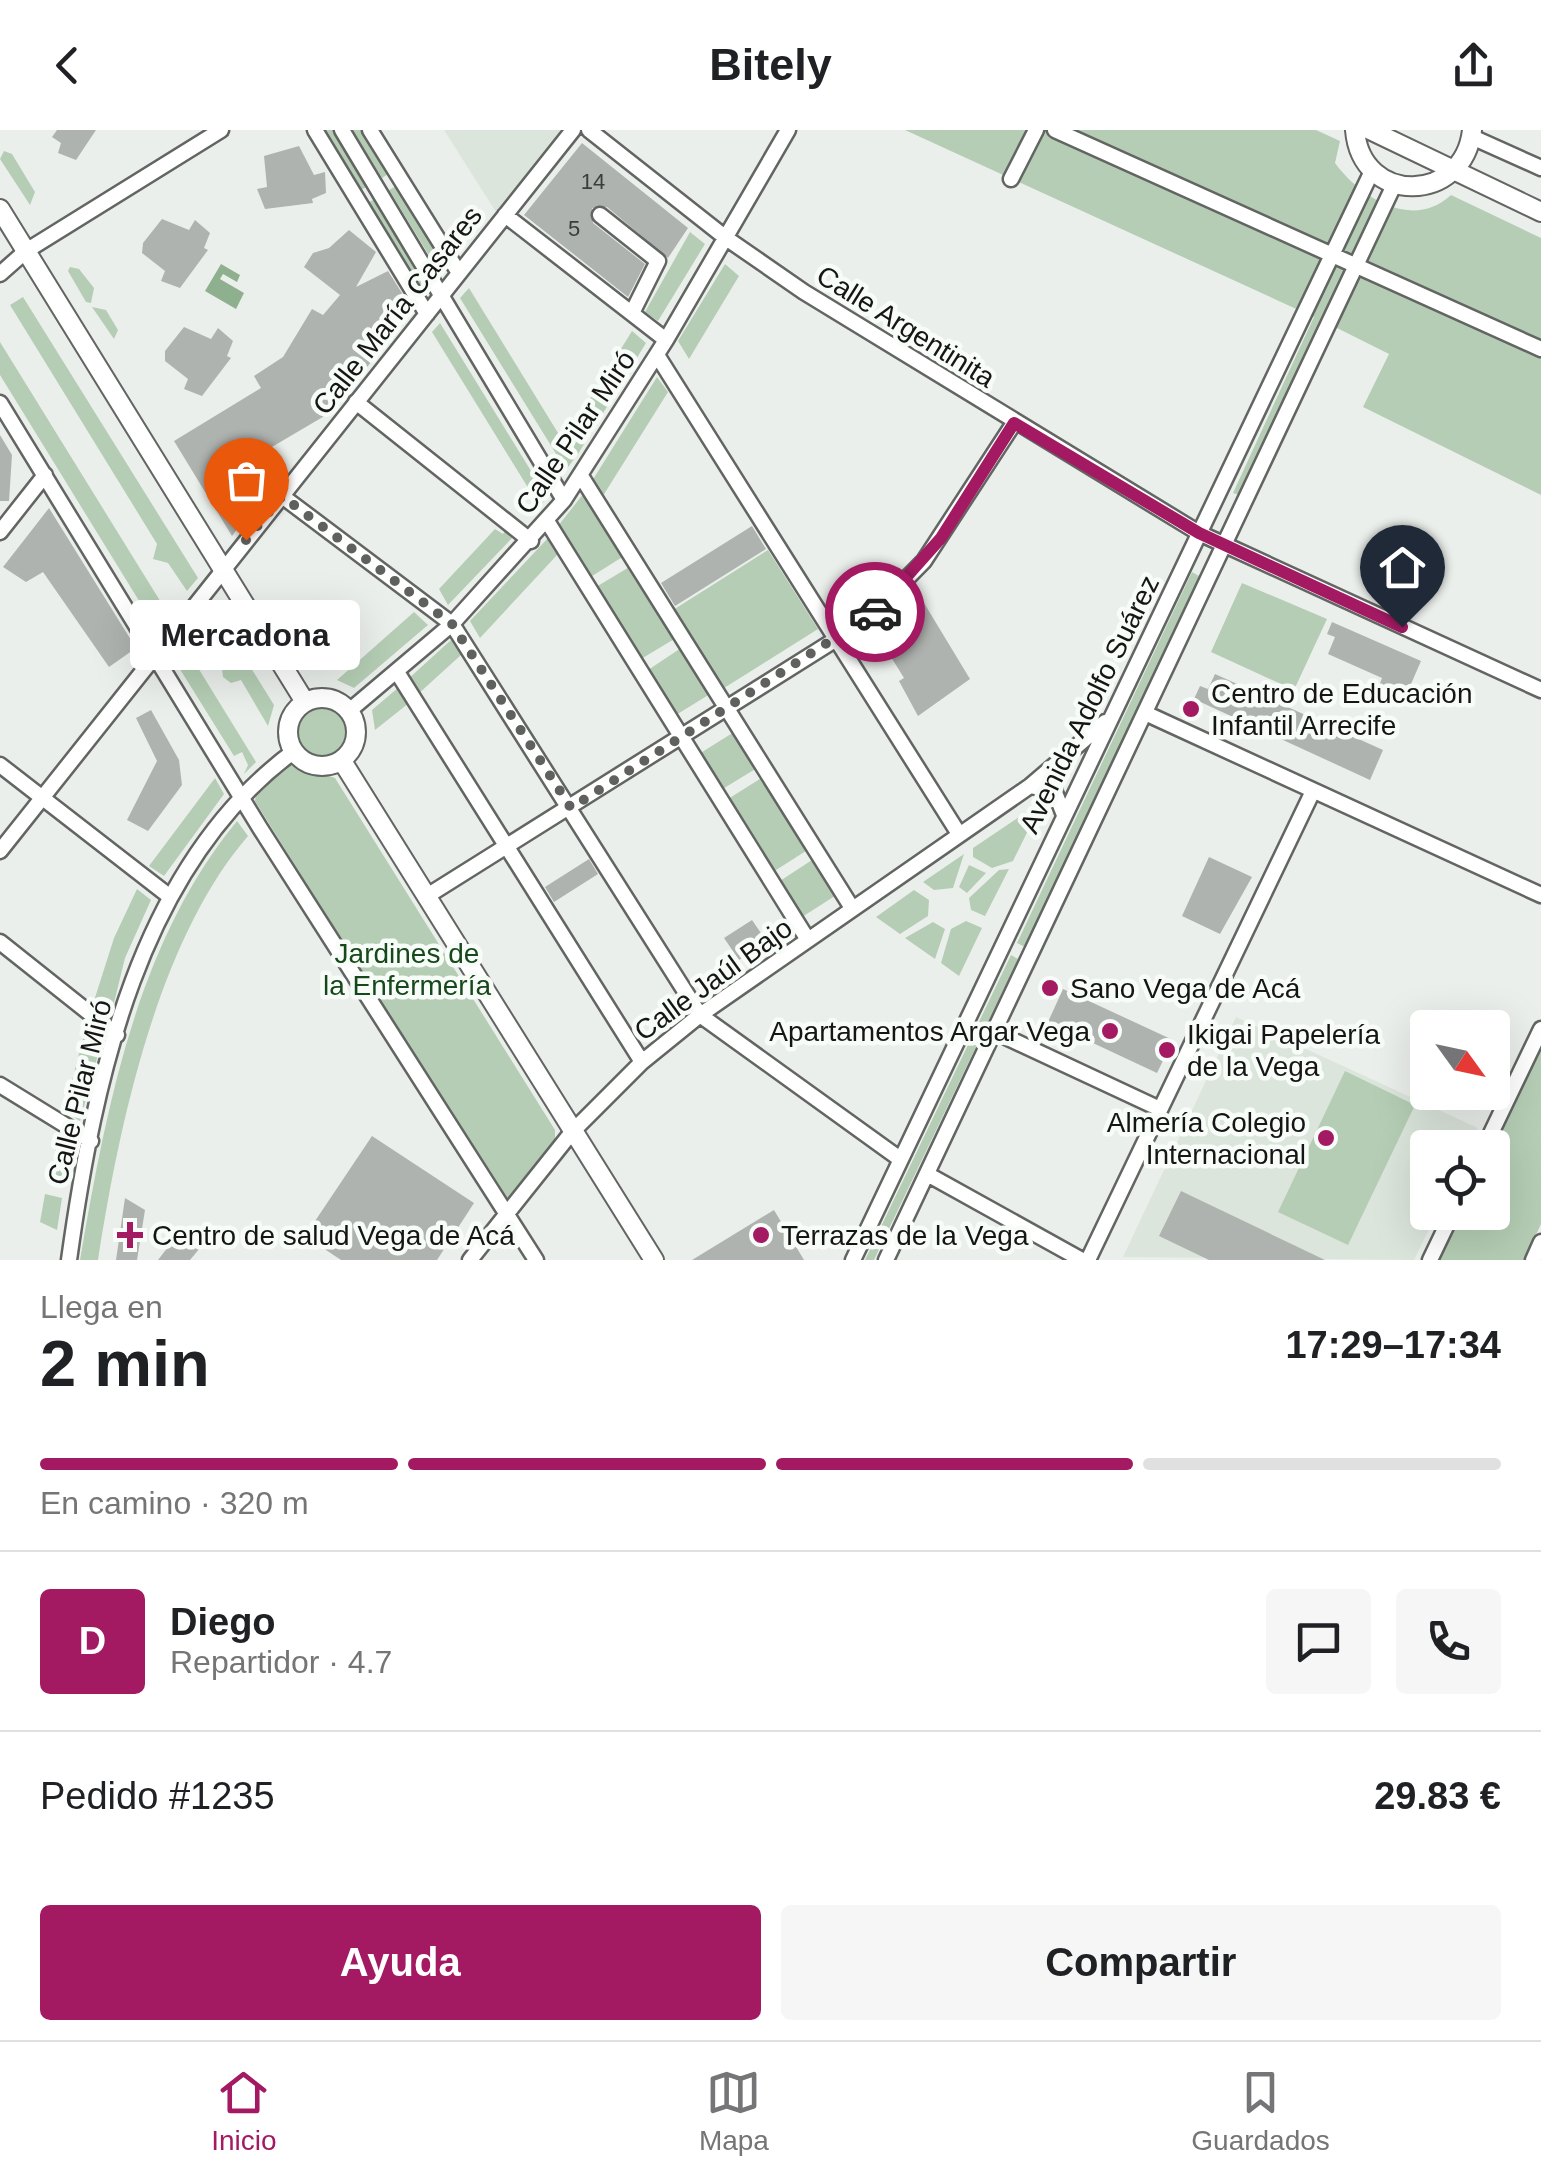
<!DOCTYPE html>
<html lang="es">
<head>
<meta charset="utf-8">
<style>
  :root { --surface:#fff; --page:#f6f6f6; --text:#202124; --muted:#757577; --line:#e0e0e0; --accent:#a31a63 }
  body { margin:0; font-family:Arial,sans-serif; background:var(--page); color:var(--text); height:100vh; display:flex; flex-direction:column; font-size:38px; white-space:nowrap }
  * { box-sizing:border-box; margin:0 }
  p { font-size:32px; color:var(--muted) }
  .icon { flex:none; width:55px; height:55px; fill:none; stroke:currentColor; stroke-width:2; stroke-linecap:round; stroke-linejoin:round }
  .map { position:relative; height:1130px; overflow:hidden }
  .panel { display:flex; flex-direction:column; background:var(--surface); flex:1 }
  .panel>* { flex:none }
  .needle { width:65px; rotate:123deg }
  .controls { position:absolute; left:1410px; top:880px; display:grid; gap:20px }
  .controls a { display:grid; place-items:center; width:100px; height:100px; border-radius:10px; background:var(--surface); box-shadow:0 10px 40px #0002; font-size:50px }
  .pin { position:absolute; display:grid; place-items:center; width:85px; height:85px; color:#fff; margin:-102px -42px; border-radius:50% 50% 50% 0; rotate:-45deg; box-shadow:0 0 10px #0007 }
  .pin .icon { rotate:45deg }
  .courier { position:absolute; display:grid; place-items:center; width:100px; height:100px; margin:-50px; border:8px solid #a31a63; border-radius:50%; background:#fff; color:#222; box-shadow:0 2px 12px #0007 }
  .bubble { position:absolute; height:70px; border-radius:10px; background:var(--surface); box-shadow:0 10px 40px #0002; font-size:32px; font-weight:700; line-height:70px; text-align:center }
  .overview em { font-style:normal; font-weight:700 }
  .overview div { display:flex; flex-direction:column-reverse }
  .overview { display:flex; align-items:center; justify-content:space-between; height:170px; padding:0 40px }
  h1 { font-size:65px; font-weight:700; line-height:75px }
  .bar { display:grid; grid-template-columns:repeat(4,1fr); gap:15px 10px; align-content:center; height:120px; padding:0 40px }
  .bar i { height:12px; border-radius:8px; background:var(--line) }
  .bar .selected { background:var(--accent) }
  .bar p { grid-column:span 4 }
  .line { display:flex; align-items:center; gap:25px; padding:0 40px; border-top:2px solid var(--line) }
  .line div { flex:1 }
  .round { display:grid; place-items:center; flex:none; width:105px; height:105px; border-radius:10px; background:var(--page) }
  .primary-button { display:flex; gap:20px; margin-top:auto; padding:20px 40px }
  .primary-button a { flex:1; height:115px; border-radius:10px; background:var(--accent); color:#fff; font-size:40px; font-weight:700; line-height:115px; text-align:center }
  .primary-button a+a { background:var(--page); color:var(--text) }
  header { display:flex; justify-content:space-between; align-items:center; height:130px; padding:0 40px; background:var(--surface); font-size:45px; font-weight:700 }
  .menu { display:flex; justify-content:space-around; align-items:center; height:140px; border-top:2px solid var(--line); background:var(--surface); font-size:28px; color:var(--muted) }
  .menu a { display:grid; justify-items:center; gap:5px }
  .menu .selected { color:var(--accent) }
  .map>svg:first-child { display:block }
  .built { fill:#dbe5db }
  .green { fill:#b4cdb4 }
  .water { fill:#8fb08e }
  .building { fill:#afb3af }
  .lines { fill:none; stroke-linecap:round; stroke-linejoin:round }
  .minor-casing { stroke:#626562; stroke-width:19 }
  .major-casing { stroke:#626562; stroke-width:22 }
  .minor { stroke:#fff; stroke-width:14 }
  .major { stroke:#fff; stroke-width:18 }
  .done { stroke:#5f615f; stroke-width:10; stroke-dasharray:0 18 }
  .route { stroke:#a31a63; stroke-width:12 }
  .poi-dot { fill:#a31a63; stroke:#f8fcf8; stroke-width:4 }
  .labels { text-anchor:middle; stroke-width:9; stroke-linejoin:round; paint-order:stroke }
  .number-label { font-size:22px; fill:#3b3c3b }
  .street-label { font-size:28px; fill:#141514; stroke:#f8fcf8 }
  .poi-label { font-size:28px; fill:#141514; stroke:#f8fcf8; text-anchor:start }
  .park-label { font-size:28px; fill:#17481b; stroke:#f8fcf8 }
</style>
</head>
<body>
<header><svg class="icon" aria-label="back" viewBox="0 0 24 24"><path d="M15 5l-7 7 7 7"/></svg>Bitely<svg class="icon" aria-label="share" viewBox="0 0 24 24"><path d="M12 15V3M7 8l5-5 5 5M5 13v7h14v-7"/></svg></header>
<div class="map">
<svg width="1541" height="1130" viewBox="0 0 1541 1130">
  <rect width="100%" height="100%" fill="#ebefeb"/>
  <path class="built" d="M 444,0 L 563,0 L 496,82 Z
    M 1236,887 L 1478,998 L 1469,1017 L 1428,1018 L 1428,1082 L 1437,1083 L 1414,1130 L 1123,1127 Z"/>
  <path class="green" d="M 320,0 L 334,0 L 368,56 L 357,62 Z
    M 352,0 L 364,0 L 391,42 L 382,48 Z
    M 905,0 L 1316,0 L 1340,11 L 1335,33 C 1360,67 1412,101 1451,65 L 1541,108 L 1541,365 L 1363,277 L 1389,224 L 1323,191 L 1242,366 L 1233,363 L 1314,187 Z
    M 4,21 L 12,24 L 35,62 L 30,75 L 0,29 Z
    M 398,55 L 442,127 L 435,135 L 389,60 Z
    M 375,69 L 426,149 L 418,160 L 365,74 Z
    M 690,102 L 705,114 L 658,191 L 645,182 Z
    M 725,134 L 739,146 L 689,229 L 678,211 Z
    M 70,137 L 79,139 L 94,158 L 91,173 L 86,172 L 68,141 Z
    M 469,158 L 574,329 L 566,340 L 460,168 Z
    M 23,167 L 198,448 L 187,461 L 168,433 L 153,429 L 157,414 L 10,175 Z
    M 92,177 L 106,180 L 118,200 L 114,209 Z
    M 440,193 L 547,367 L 540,377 L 432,202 Z
    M 632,201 L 646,213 L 578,324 L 567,306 Z
    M 0,212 L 162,474 L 156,474 L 152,481 L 156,486 L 165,478 L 169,485 L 157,500 L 0,245 Z
    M 657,247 L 668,262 L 601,369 L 592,351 Z
    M 584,363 L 624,426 L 589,448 L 558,396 Z
    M 495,399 L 503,404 L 506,399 L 515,405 L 448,475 L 439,459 Z
    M 549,407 L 558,424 L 480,508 L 470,491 Z
    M 768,420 L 818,499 L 724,558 L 673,480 Z
    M 631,436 L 676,508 L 641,529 L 596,457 Z
    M 1192,442 L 1199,446 L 1025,817 L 1017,813 Z
    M 1242,453 L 1327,489 L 1294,560 L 1211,522 Z
    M 213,477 L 274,575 L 268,596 L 241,550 L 231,553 L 223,547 L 222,539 L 228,531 L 210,503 L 216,502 L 217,492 L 208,494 L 208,500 L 203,490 Z
    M 414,482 L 428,495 L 354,558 L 337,550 Z
    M 451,510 L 461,525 L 417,565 L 407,550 Z
    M 184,515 L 256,632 L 244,644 L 248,635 L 242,622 L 234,626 L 173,528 Z
    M 681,518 L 710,564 L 676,585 L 648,540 Z
    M 399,557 L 409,573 L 375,600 L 372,580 Z
    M296 602a26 26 0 1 1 52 0a26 26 0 1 1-52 0Z
    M 734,602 L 757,638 L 721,660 L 699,624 Z
    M 290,633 L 335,648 L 555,1000 L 555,1014 L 511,1069 L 500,1064 L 255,671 L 256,663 Z
    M 763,647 L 809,719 L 773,742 L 728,669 Z
    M 215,648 L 224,664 L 164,746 L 149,736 Z
    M 1034,677 L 1038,680 L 1013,731 L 992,738 L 973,727 L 973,718 Z
    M 237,691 L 248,706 C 158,810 119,995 98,1130 L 80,1130 C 106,979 137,812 237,691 Z
    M 964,724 L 953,758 L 934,760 L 923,752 Z
    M 815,728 L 838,764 L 802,787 L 780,751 Z
    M 969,735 L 986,743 L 967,763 L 959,757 Z
    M 1009,739 L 985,786 L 971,780 L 969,768 L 999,740 Z
    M 137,759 L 151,770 L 125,828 L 111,885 L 93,874 L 114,808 Z
    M 914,760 L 929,770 L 928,786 L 900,804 L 876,787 Z
    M 966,791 L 982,798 L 959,846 L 941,833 L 951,799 Z
    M 933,792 L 945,799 L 935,829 L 905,808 Z
    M 1011,825 L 1018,829 L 874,1130 L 865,1130 Z
    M 86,897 L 102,910 L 80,991 L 64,981 Z
    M 1541,914 L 1541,1094 L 1524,1130 L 1437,1130 L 1460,1083 L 1492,1082 L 1491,1017 Z
    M 1345,941 L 1415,975 L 1348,1115 L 1278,1082 Z
    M 59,1005 L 75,1017 L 67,1052 L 48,1050 Z
    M 45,1064 L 62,1068 L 57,1100 L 40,1092 Z"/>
  <path class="water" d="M 221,134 L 240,145 L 237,152 L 223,144 L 220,149 L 244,163 L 236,179 L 205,161 Z"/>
  <path class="building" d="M 57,0 L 96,0 L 76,30 L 58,23 L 61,13 L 52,7 Z
    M 582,13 L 688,98 L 668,128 L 607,77 L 592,78 L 593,93 L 645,134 L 628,167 L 524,85 Z
    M 299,16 L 314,45 L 325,42 L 326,63 L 312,69 L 313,73 L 265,79 L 257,59 L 267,57 L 264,26 Z
    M 162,89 L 189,100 L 195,90 L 210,103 L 204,118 L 208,120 L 180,158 L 161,151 L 165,141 L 142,123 L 143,113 Z
    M 349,100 L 376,122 L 356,157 L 388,141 L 412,179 L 333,281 L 253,328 L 270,356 L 232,406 L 174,311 L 261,258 L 254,246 L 283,227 L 312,179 L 323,185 L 340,165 L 304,137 L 313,123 L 329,118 Z
    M 184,197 L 211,209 L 218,198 L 233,211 L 227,226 L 231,228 L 202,266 L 184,259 L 188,249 L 165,231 L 165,221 Z
    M 0,305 L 12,325 L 9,371 L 0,371 Z
    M 49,378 L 136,518 L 109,537 L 43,442 L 26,452 L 3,437 Z
    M 752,396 L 766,419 L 675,476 L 661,453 Z
    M 924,473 L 970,549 L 918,586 L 899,551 L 904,548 L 883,514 Z
    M 1332,492 L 1421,531 L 1408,561 L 1392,554 L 1389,560 L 1379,556 L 1382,548 L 1328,524 L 1335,507 L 1327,504 Z
    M 1215,544 L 1383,620 L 1370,650 L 1194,569 L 1200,556 L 1208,559 Z
    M 151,580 L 179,630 L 182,655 L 148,701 L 127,690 L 157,631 L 136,588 Z
    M 1209,727 L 1252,747 L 1220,804 L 1182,786 Z
    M 589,729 L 598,744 L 554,772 L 545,757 Z
    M 752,790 L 767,812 L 739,830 L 724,808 Z
    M 1063,859 L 1173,910 L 1157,943 L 1048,892 Z
    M 372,1006 L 474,1073 L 437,1130 L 341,1130 L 305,1106 Z
    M 1181,1061 L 1325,1130 L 1209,1130 L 1159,1106 Z
    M 125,1068 L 145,1080 L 137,1130 L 116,1130 Z
    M 774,1080 L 804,1130 L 692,1130 Z
    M 178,1104 L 200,1118 L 190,1130 L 158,1130 Z"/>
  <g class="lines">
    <defs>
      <path id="minor" d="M 315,0 L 427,184
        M 342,0 L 564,370
        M 370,0 L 459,143
        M 589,0 L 726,108 L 804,162 L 1199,403 L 1541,560
        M 1055,0 L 1541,219
        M 1472,7 L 1541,38
        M 1011,49 L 1036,0
        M 505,85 L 666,210
        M 600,85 L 658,131 L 632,183
        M 0,144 L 26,121 L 221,0
        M 657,225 L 959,704
        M 356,272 L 531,411
        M 0,273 L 260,698 L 536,1130
        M 581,346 L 852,778
        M 282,366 L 452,494 L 700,885 L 900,1029
        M 547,391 L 808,810
        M 0,402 L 45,345
        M 397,542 L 642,932
        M 349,581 L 452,494 L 564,370 L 666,210 L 788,0
        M 1145,583 L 1541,765
        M 0,635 L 169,766
        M 1030,656 L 1054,660 L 1064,685
        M 0,721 L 573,0
        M 427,766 L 865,491 L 924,431 L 1014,293
        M 0,812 L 117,905
        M 995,902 L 1160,979
        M 0,955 L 91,1011
        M 1484,1018 L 1541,899
        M 927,1044 L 1082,1130
        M 69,1130 C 94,950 139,736 293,622
        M 470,1130 L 572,1002 L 642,932 L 700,885 L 1030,656 L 1105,592
        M 853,1130 L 1372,41
        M 886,1130 L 1394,55
        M 1088,1130 L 1313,661
        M 1430,1130 L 1453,1082
        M 1533,1130 L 1541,1112"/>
      <path id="major" d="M 1355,0 C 1361,76 1464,74 1472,0
        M 1370,0 L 1541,82
        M 0,79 L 305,572
        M288 602a34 34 0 1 1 68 0a34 34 0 1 1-68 0Z
        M 342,631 L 654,1130"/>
    </defs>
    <use href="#minor" class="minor-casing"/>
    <use href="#major" class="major-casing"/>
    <use href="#minor" class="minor"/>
    <use href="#major" class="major"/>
  </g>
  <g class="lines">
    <path class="done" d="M 246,410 L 282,366 L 452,494 L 571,678 L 875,482"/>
    <path class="route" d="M 875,482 L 941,408 L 1014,293 L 1199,403 L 1402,497"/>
  </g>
  <g class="poi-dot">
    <circle cx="1191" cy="579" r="10"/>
    <circle cx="1050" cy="858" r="10"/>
    <circle cx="1110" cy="901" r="10"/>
    <circle cx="1167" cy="920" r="10"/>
    <circle cx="1326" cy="1008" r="10"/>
    <path d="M125 1090h10v10h10v10h-10v10h-10v-10h-10v-10h10z"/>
    <circle cx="761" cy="1105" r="10"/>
  </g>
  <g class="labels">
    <g class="number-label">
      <text x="593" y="59">14</text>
      <text x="574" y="106">5</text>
    </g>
    <g class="street-label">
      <text transform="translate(397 180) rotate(-52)" y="10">Calle María Casares</text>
      <text transform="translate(906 196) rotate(32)" y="10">Calle Argentinita</text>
      <text transform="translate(575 302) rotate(-56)" y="10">Calle Pilar Miró</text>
      <text transform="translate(1089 574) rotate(-64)" y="10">Avenida Adolfo Suárez</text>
      <text transform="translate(713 849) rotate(-36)" y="10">Calle Jaúl Bajo</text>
      <text transform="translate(79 962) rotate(-76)" y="10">Calle Pilar Miró</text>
    </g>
    <g class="poi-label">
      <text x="1211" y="573">Centro de Educación<tspan x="1211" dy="32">Infantil Arrecife</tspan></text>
      <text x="1070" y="868">Sano Vega de Acá</text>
      <text x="1090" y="911" text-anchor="end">Apartamentos Argar Vega</text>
      <text x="1187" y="914">Ikigai Papelería<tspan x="1187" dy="32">de la Vega</tspan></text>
      <text x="1306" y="1002" text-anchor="end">Almería Colegio<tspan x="1306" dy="32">Internacional</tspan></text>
      <text x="152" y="1115">Centro de salud Vega de Acá</text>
      <text x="781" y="1115">Terrazas de la Vega</text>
    </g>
    <g class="park-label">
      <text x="407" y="833">Jardines de<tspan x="407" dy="32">la Enfermería</tspan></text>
    </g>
  </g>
</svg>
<div class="controls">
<a><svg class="needle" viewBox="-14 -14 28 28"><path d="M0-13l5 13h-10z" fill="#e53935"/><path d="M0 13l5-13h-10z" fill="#757577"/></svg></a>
<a><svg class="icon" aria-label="locate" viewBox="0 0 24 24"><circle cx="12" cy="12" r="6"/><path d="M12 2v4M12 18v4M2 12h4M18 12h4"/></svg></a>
</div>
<div class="pin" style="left:246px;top:410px;background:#ea580c"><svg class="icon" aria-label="bag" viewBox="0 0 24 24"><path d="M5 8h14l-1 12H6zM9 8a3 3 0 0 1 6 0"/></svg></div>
<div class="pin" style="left:1402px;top:497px;background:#1f2937"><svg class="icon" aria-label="home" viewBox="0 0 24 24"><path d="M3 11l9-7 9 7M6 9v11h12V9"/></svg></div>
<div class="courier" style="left:875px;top:482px"><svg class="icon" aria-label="car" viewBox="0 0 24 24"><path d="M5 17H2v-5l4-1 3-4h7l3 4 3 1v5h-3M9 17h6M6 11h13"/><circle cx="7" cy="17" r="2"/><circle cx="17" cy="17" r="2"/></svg></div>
<div class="bubble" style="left:130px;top:470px;width:230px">Mercadona</div>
</div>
<section class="panel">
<div class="overview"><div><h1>2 min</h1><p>Llega en</p></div><em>17:29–17:34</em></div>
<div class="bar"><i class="selected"></i><i class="selected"></i><i class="selected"></i><i></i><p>En camino · 320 m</p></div>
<div class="line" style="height:180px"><b class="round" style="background:var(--accent);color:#fff">D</b><div><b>Diego</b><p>Repartidor · 4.7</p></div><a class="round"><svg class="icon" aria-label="chat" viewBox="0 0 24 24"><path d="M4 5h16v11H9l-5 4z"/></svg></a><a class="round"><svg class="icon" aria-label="phone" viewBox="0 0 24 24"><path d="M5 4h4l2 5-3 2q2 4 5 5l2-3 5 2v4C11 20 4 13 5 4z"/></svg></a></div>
<div class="line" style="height:130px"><div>Pedido #1235</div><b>29.83 €</b></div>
<div class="primary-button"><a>Ayuda</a><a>Compartir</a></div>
</section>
<nav class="menu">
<a class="selected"><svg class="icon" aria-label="home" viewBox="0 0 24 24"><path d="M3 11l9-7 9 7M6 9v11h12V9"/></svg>Inicio</a>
<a><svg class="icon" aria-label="map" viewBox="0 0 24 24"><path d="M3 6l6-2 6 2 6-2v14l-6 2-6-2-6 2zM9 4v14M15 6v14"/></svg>Mapa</a>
<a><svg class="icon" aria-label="saved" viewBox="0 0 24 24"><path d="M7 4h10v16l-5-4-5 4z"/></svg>Guardados</a>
</nav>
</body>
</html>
